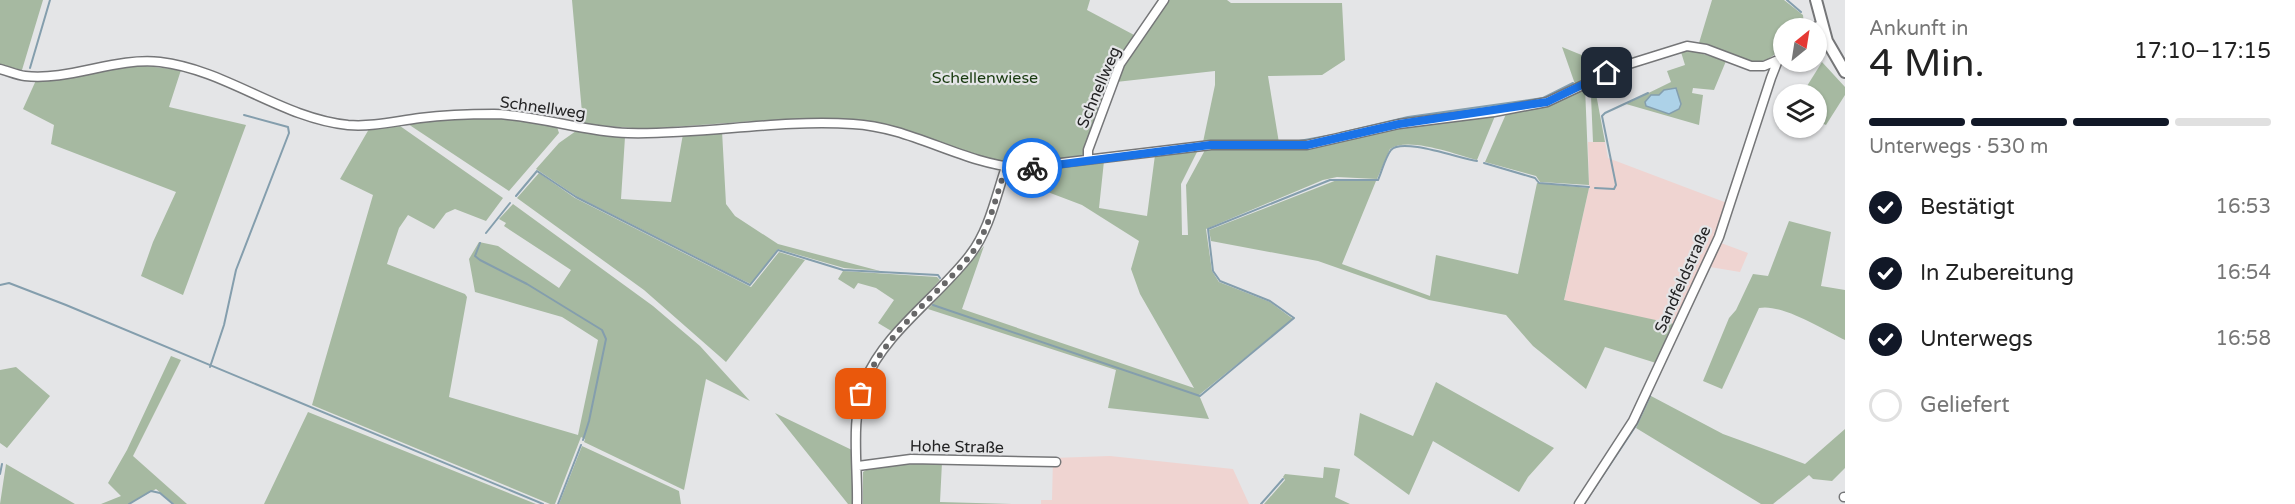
<!DOCTYPE html>
<html lang="de">
<head>
<meta charset="utf-8">
<style>
  :root { --surface:#fff; --page:#f6f6f6; --text:#222; --muted:#767676; --line:#e0e0e0; --accent:#111827 }
  body { margin:0; font-family:"Varela Round",sans-serif; background:var(--page); color:var(--text); height:100vh; display:flex; flex-direction:column; font-size:22px; white-space:nowrap }
  * { box-sizing:border-box; margin:0 }
  p { font-size:20px; color:var(--muted) }
  .icon { flex:none; width:33px; height:33px; fill:none; stroke:currentColor; stroke-width:2; stroke-linecap:round; stroke-linejoin:round }
  .map { position:relative; flex:1; overflow:hidden }
  .panel { display:flex; flex-direction:column; background:var(--surface); width:450px }
  .panel>* { flex:none }
  .needle { width:39px; rotate:30deg }
  .tools { position:absolute; left:1773px; top:18px; display:grid; gap:12px }
  .tools a { display:grid; place-items:center; width:54px; height:54px; border-radius:50%; background:var(--surface); box-shadow:0 2px 4px #0004; font-size:30px }
  .pin { position:absolute; display:grid; place-items:center; width:51px; height:51px; color:#fff; margin:-26px; border-radius:12px; box-shadow:0 3px 9px #0006 }
  .courier { position:absolute; display:grid; place-items:center; width:60px; height:60px; margin:-30px; border:4px solid #1a73e8; border-radius:50%; background:#fff; color:#222; box-shadow:0 2px 8px #0007 }
  .overview em { font-style:normal; font-weight:600 }
  .overview div { display:flex; flex-direction:column-reverse }
  .overview { display:flex; align-items:center; justify-content:space-between; height:102px; padding:0 24px }
  h1 { font-size:39px; font-weight:600; line-height:45px }
  .bar { display:grid; grid-template-columns:repeat(4,1fr); gap:9px 6px; align-content:center; height:72px; padding:0 24px }
  .bar i { height:8px; border-radius:4px; background:var(--line) }
  .bar .current { background:var(--accent) }
  .bar p { grid-column:span 4 }
  ol { padding:0 24px; list-style:none }
  li { display:flex; align-items:center; gap:18px; height:66px }
  li p { margin-inline-start:auto }
  li .icon { padding:6px; border-radius:50%; background:var(--accent); color:#fff; stroke-width:4 }
  li:last-child { color:var(--muted) }
  li i { width:33px; height:33px; border:3px solid var(--line); border-radius:50% }
  main { display:flex; flex:1; min-height:0 }
  .map>svg:first-child { display:block }
  .industrial { fill:#efd4d1 }
  .green { fill:#a6b9a1 }
  .water { fill:#add2e8; stroke:#849ead; stroke-width:1.5 }
  .lines { fill:none; stroke-linecap:round; stroke-linejoin:round }
  .stream { stroke:#849ead; stroke-width:2 }
  .minor-casing { stroke:#757678; stroke-width:11 }
  .tertiary-casing { stroke:#757678; stroke-width:14 }
  .minor { stroke:#fff; stroke-width:8 }
  .tertiary { stroke:#fff; stroke-width:10 }
  .done { stroke:#676768; stroke-width:6; stroke-dasharray:0 10.8 }
  .route { stroke:#1a73e8; stroke-width:8 }
  .labels { text-anchor:middle; stroke-width:4.5; stroke-linejoin:round; paint-order:stroke }
  .park-label { font-size:16px; fill:#193b10; stroke:#e4e5e7 }
  .street-label { font-size:16px; fill:#232324; stroke:#e4e5e7 }
</style>
</head>
<body>
<main>
<div class="map">
<svg width="1845" height="504" viewBox="0 0 1845 504">
  <rect width="100%" height="100%" fill="#e4e5e7"/>
  <path class="industrial" d="M 1588,142 L 1605,142 L 1608,158 L 1727,203 L 1707,254 L 1674,324 L 1564,301 L 1589,188 Z
    M 1721,243 L 1748,253 L 1740,272 L 1710,267 Z
    M 1110,456 L 1233,469 L 1249,504 L 1041,504 L 1041,500 L 1052,500 L 1053,458 Z"/>
  <path class="green" d="M 0,0 L 43,0 L 22,70 L 0,65 Z
    M 572,0 L 1090,0 L 1087,10 L 1136,36 L 1082,157 L 1018,164 L 994,160 L 881,124 L 822,119 L 755,121 L 645,129 L 583,124 Z
    M 1167,0 L 1227,0 L 1231,3 L 1342,3 L 1345,60 L 1322,75 L 1268,76 L 1279,143 L 1203,142 L 1215,85 L 1215,71 L 1116,82 L 1123,65 Z
    M 1712,0 L 1784,0 L 1803,15 L 1804,25 L 1801,28 L 1784,28 L 1783,46 C 1774,56 1767,62 1753,62 L 1699,43 Z
    M 1562,47 L 1611,67 L 1575,84 Z
    M 1690,50 L 1726,61 L 1714,90 L 1693,88 L 1692,93 L 1703,95 L 1699,125 L 1626,104 L 1671,82 L 1667,71 L 1685,65 L 1681,52 Z
    M 1822,62 L 1845,87 L 1845,95 L 1826,125 L 1817,121 L 1816,94 L 1802,94 Z
    M 136,65 L 181,70 L 169,107 L 246,125 L 183,295 L 141,276 L 153,242 L 176,192 L 51,144 L 54,125 L 23,109 L 37,78 Z
    M 1594,83 L 1605,142 L 1593,142 L 1591,96 Z
    M 1585,87 L 1589,185 L 1540,182 L 1536,176 L 1485,162 L 1506,114 L 1547,106 Z
    M 1495,116 L 1477,160 C 1457,155 1408,136 1390,149 L 1377,179 L 1337,177 L 1323,180 L 1206,229 L 1212,271 L 1219,282 L 1270,302 L 1293,319 L 1199,395 L 1209,419 L 1108,408 L 1116,370 L 928,309 L 984,246 L 962,309 L 1194,388 L 1140,294 L 1131,269 L 1139,241 L 1082,205 L 1008,177 L 1018,172 L 1104,161 L 1099,208 L 1147,216 L 1155,155 L 1198,150 L 1181,184 L 1182,235 L 1188,235 L 1186,185 L 1205,150 L 1308,149 L 1406,127 Z
    M 456,119 L 508,119 L 557,127 L 559,133 L 509,191 L 408,124 Z
    M 400,126 L 503,198 L 486,221 L 455,209 L 446,213 L 434,229 L 408,215 L 399,228 L 387,264 L 465,294 L 467,297 L 449,397 L 578,435 L 598,340 L 562,317 L 475,292 L 469,259 L 479,242 L 498,246 L 559,288 L 571,270 L 504,226 L 506,223 L 499,219 L 513,204 L 653,306 L 700,346 L 750,401 L 706,379 L 684,490 L 584,442 L 585,439 L 581,437 L 555,504 L 550,504 L 312,405 L 373,195 L 340,179 L 369,129 Z
    M 576,131 L 625,137 L 621,199 L 671,202 L 683,134 L 722,131 L 726,204 L 735,216 L 778,244 L 880,271 L 844,268 L 778,249 L 751,284 L 736,277 L 576,196 L 536,169 L 559,143 Z
    M 539,173 L 575,198 L 751,287 L 779,252 L 805,260 L 726,362 L 644,290 L 517,198 Z
    M 1337,180 L 1376,181 L 1342,264 L 1430,296 L 1436,255 L 1518,274 L 1537,183 L 1589,188 L 1564,300 L 1674,324 L 1656,363 L 1605,347 L 1586,389 L 1533,346 L 1506,315 L 1429,300 L 1318,261 L 1211,241 L 1209,230 Z
    M 1789,221 L 1831,232 L 1821,286 L 1845,290 L 1845,340 C 1824,330 1781,303 1759,308 L 1722,389 L 1703,381 L 1729,318 L 1736,310 L 1753,274 L 1768,276 Z
    M 843,271 L 937,277 L 940,280 L 893,332 L 878,323 L 894,300 L 876,288 L 858,283 L 854,289 L 838,279 Z
    M 171,356 L 181,360 L 133,456 L 187,504 L 174,504 L 156,489 L 129,504 L 101,504 L 121,496 L 108,483 L 127,450 Z
    M 16,367 L 50,396 L 7,448 L 0,443 L 0,370 Z
    M 1436,382 L 1554,448 L 1528,477 L 1519,492 L 1433,441 L 1409,495 L 1354,455 L 1360,413 L 1413,436 Z
    M 1651,396 L 1723,434 L 1805,464 L 1845,429 L 1845,468 L 1832,481 L 1813,479 L 1809,475 L 1773,504 L 1761,504 L 1636,428 Z
    M 308,412 L 536,504 L 264,504 Z
    M 775,413 L 852,450 L 854,504 L 848,504 Z
    M 582,446 L 679,491 L 681,504 L 559,504 Z
    M 942,462 L 940,502 L 1012,504 L 863,504 L 863,472 L 871,467 Z
    M 6,464 L 75,504 L 0,504 Z
    M 1324,467 L 1340,469 L 1335,497 L 1350,504 L 1264,504 L 1285,480 L 1283,477 L 1285,474 L 1323,478 Z"/>
  <path class="water" d="M 1676,88 L 1681,104 L 1679,109 L 1669,114 L 1646,106 L 1645,102 L 1651,95 L 1659,95 L 1664,90 Z"/>
  <g class="lines">
    <path class="stream" d="M 1787,0 L 1801,12
      M 30,68 L 50,0
      M 1340,133 L 1408,117 L 1543,98 L 1573,83
      M 1299,141 L 1332,135
      M 1484,163 L 1535,178 L 1539,183 L 1589,187
      M 1595,188 L 1614,189 L 1616,185 L 1602,116 L 1605,113 L 1648,93
      M 516,196 L 537,171 L 576,197 L 750,285 L 778,250 L 843,270 L 938,275 L 940,278
      M 486,233 L 510,203
      M 480,243 L 475,256 L 480,260 L 527,284 L 602,330 L 606,339 L 589,421 L 583,440
      M 0,285 L 9,283 L 66,305 L 543,504
      M 933,305 L 1200,396 L 1294,318 L 1270,301 L 1220,281 L 1213,271 L 1208,229 L 1330,180 L 1378,180 C 1382,171 1385,158 1391,150 C 1402,137 1461,159 1477,161
      M 210,367 L 224,325 L 236,270 L 289,133 L 288,127 L 244,115
      M 0,474 L 2,464
      M 129,504 L 151,491 L 160,493 L 173,504
      M 558,504 L 581,445
      M 1261,504 L 1283,479
      M 1584,504 L 1637,424 L 1650,396"/>
    <defs>
      <path id="minor" d="M 1812,28 L 1821,25
        M 0,69 C 8,71 17,75 25,76 C 70,81 115,57 160,62 C 227,70 281,118 348,125 C 373,127 396,121 420,118 C 444,115 470,114 494,114 C 539,115 583,132 628,133 C 703,135 777,119 853,124 C 911,127 961,163 1019,168 L 1211,145 L 1307,145 L 1399,124 L 1494,112 L 1547,102 L 1626,65 L 1687,46 L 1706,49 L 1751,66 L 1764,66 L 1778,60
        M 1088,159 L 1088,150 L 1120,64 L 1164,0
        M 858,466 L 911,459 L 1056,462
        M 1844,497 L 1845,497
        M 857,504 C 858,465 850,418 865,381 C 884,333 939,296 970,255 C 989,231 996,196 1006,167
        M 1579,504 L 1633,421 L 1719,237 L 1771,78 L 1778,60 L 1784,53"/>
      <path id="tertiary" d="M 1816,0 L 1827,41 L 1845,72"/>
    </defs>
    <use href="#minor" class="minor-casing"/>
    <use href="#tertiary" class="tertiary-casing"/>
    <use href="#minor" class="minor"/>
    <use href="#tertiary" class="tertiary"/>
  </g>
  <g class="lines">
    <path class="done" d="M 861,394 C 878,338 933,300 969,257 C 989,232 996,196 1006,167 L 1032,168"/>
    <path class="route" d="M 1032,168 L 1210,145 L 1307,145 L 1399,124 L 1547,102 L 1607,73"/>
  </g>
  <g class="labels">
    <g class="park-label">
      <text x="985" y="83">Schellenwiese</text>
    </g>
    <g class="street-label">
      <text transform="translate(1098 87) rotate(-67)" y="6">Schnellweg</text>
      <text transform="translate(543 107) rotate(8)" y="6">Schnellweg</text>
      <text transform="translate(1682 279) rotate(-66)" y="6">Sandfeldstraße</text>
      <text transform="translate(957 446) rotate(1)" y="6">Hohe Straße</text>
    </g>
  </g>
</svg>
<div class="tools">
<a><svg class="needle" viewBox="-14 -14 28 28"><path d="M0-13l5 13h-10z" fill="#e53935"/><path d="M0 13l5-13h-10z" fill="#767676"/></svg></a>
<a><svg class="icon" aria-label="layers" viewBox="0 0 24 24"><path d="M12 4l9 5-9 5-9-5zM3 14l9 5 9-5"/></svg></a>
</div>
<div class="pin" style="left:861px;top:394px;background:#ea580c"><svg class="icon" aria-label="bag" viewBox="0 0 24 24"><path d="M5 8h14l-1 12H6zM9 8a3 3 0 0 1 6 0"/></svg></div>
<div class="pin" style="left:1607px;top:73px;background:#1f2937"><svg class="icon" aria-label="home" viewBox="0 0 24 24"><path d="M3 11l9-7 9 7M6 9v11h12V9"/></svg></div>
<div class="courier" style="left:1032px;top:168px"><svg class="icon" aria-label="bike" viewBox="0 0 24 24"><circle cx="6" cy="16" r="4"/><circle cx="18" cy="16" r="4"/><path d="M6 16l4-8h5l3 8M10 8l3 8H6M13 5h3"/></svg></div>
</div>
<section class="panel">
<div class="overview"><div><h1>4 Min.</h1><p>Ankunft in</p></div><em>17:10–17:15</em></div>
<div class="bar"><i class="current"></i><i class="current"></i><i class="current"></i><i></i><p>Unterwegs · 530 m</p></div>
<ol>
<li><svg class="icon" aria-label="check" viewBox="0 0 24 24"><path d="M5 12l5 5 9-10"/></svg>Bestätigt<p>16:53</p></li>
<li><svg class="icon" aria-label="check" viewBox="0 0 24 24"><path d="M5 12l5 5 9-10"/></svg>In Zubereitung<p>16:54</p></li>
<li><svg class="icon" aria-label="check" viewBox="0 0 24 24"><path d="M5 12l5 5 9-10"/></svg>Unterwegs<p>16:58</p></li>
<li><i></i>Geliefert</li>
</ol>
</section>
</main>
</body>
</html>
